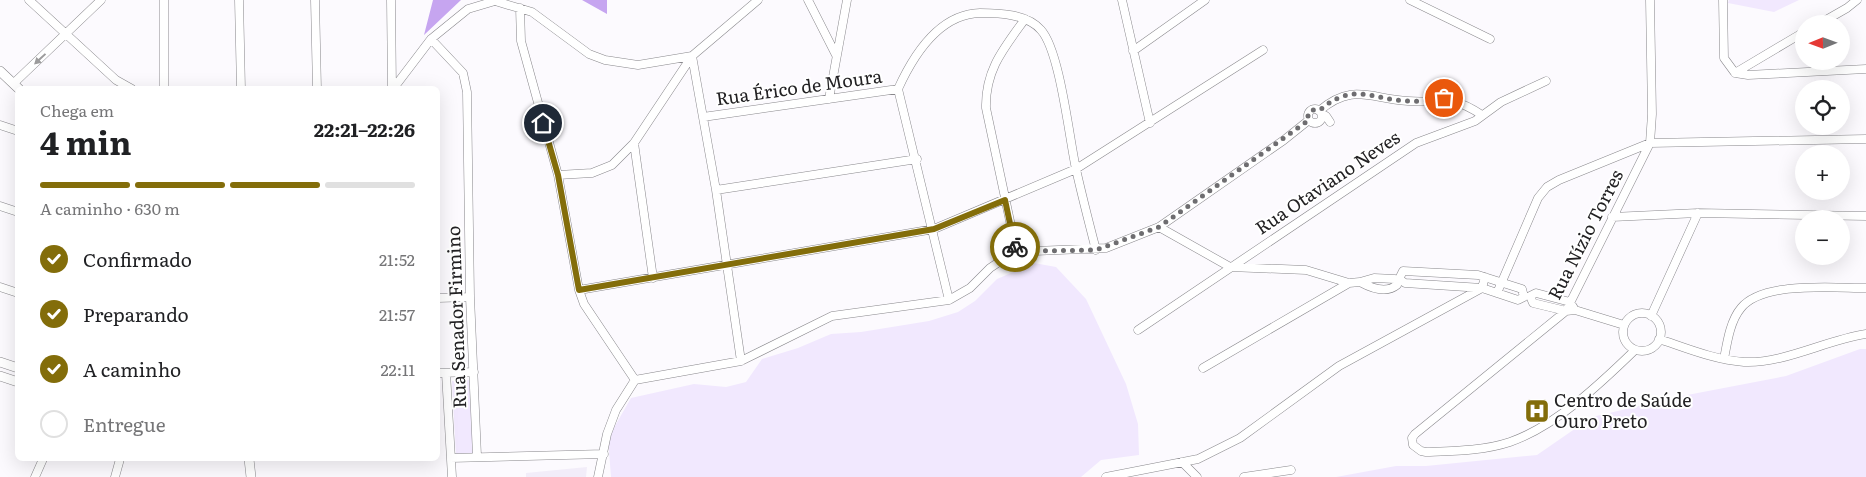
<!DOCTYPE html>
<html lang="pt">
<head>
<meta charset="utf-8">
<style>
  :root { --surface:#fff; --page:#f6f6f6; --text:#202124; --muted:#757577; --line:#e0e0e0; --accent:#836d0a }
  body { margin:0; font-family:Literata,serif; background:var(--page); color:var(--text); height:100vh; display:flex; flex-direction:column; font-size:19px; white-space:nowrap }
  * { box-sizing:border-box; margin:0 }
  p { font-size:16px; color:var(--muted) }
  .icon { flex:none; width:28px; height:28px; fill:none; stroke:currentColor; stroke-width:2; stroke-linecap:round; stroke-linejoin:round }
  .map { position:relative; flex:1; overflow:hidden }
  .drawer { position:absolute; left:15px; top:86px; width:425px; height:375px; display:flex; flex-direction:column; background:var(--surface); border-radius:8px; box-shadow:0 5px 20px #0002 }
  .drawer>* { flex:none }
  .needle { width:32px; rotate:269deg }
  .fabs { position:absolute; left:1795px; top:15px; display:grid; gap:10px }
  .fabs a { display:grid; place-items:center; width:55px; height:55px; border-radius:50%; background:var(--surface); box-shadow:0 5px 20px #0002; font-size:25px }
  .pin { position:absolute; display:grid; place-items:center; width:42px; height:42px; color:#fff; margin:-21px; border:2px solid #fff; border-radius:50%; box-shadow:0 1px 5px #0007 }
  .courier { position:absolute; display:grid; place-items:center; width:50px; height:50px; margin:-25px; border:4px solid #836d0a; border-radius:50%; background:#fff; color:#222; box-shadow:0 1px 6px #0007 }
  .summary em { font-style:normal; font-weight:700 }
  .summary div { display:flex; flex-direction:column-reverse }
  .summary { display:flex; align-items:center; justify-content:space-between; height:85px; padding:0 25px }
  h1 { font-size:32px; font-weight:700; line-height:38px }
  .bar { display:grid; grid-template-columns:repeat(4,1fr); gap:8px 5px; align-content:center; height:60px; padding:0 25px }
  .bar i { height:6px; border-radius:4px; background:var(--line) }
  .bar .current { background:var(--accent) }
  .bar p { grid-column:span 4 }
  ol { padding:0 25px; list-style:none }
  li { display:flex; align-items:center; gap:15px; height:55px }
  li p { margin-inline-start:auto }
  li .icon { padding:5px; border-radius:50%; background:var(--accent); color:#fff; stroke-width:4 }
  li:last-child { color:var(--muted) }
  li i { width:28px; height:28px; border:2px solid var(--line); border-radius:50% }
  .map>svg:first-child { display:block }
  .built { fill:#f2edf9 }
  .green { fill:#f1e8fe }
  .forest { fill:#c6a5f0 }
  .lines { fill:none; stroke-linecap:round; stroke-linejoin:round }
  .minor-casing { stroke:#89888c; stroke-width:9 }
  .major-casing { stroke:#89888c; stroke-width:10 }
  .minor { stroke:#fff; stroke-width:8 }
  .major { stroke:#fff; stroke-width:9 }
  .oneway { fill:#9c9b9c }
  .done { stroke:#6e6d70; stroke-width:5; stroke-dasharray:0 9 }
  .route { stroke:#836d0a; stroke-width:6 }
  .labels { text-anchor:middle; stroke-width:4; stroke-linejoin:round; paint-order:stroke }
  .street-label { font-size:18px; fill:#222123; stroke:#fff }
  .poi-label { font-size:18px; fill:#222123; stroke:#fff; text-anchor:start }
</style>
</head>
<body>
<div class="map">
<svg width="1866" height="477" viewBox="0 0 1866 477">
  <rect width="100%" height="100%" fill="#fcfafe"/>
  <path class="built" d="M 587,467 L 586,477 L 526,477 L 526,473 Z"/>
  <path class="green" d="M 1729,0 L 1799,0 L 1774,12 L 1728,3 Z
    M 1034,263 L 1056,267 L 1086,299 L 1126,384 L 1138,424 L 1139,455 L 1101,460 L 1081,477 L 611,477 L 608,438 L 631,398 L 694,384 L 726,387 L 746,382 L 762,359 L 798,348 L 831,334 L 861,332 L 929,321 L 958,312 L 975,301 L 997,279 Z
    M 1860,349 L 1866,349 L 1866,477 L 1336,477 L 1396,466 L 1426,466 L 1537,455 L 1592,417 L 1682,396 L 1786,376 Z
    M 469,380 L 473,454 L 456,455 L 452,381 Z"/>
  <path class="forest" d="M 433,0 L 461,0 L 424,35 Z
    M 582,0 L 607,0 L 607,14 Z"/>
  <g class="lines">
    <defs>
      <path id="minor" d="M 29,0 L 116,80 L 132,89
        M 239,0 L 241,89
        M 315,0 L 317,89
        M 391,0 L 392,89
        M 808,0 L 836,55
        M 1122,0 L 1150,123
        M 1410,0 L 1490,39
        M 1723,0 L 1724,58 L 1735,73
        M 520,8 L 521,41 L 558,175 L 579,290 L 584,304 L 635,380
        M 1819,24 L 1847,8 L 1857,0
        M 431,39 L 463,73 L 467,92 L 470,297 L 477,456
        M 1133,51 L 1205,0
        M 1735,73 L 1748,75 L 1866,69
        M 1735,73 L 1804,32
        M 14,83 L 101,0
        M 164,89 L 164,0
        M 393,89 L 431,39 L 468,9 L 495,1 L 532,12 L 589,54 L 605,60 L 638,65 L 692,56 L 716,190 L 741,361
        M 829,99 L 847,0
        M1308 116a7 7 0 1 1 14 0a7 7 0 1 1-14 0Z
        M 1319,111 C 1353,82 1370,99 1408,101 C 1444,104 1446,92 1482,115
        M 1322,114 L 1326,116 L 1330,122
        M 703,117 L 898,89
        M 0,125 L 18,131
        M 634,143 L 653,278
        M 558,175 L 592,173 L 612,165 L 634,143 L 692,56 L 758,0
        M 716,190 L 917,159
        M 0,206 L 18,212
        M 1612,217 L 1698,213 L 1866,216
        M 1159,227 L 1230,267 L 1306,270 L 1349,283 L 1360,282
        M 1017,254 L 986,108 C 985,70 1004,48 1025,19
        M 1403,271 L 1478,275 L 1522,289 L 1524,297 L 1518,300 L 1482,288 L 1405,283 L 1399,279 Z
        M 1374,278 L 1395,279 L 1397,285 C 1386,294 1371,288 1360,282 Z
        M 0,287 L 18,293
        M 579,290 L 934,229 L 1076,169 L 1263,50
        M 1497,293 L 1538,198 L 1547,187 L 1559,180 L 1650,143 L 1866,139
        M 438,298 L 470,297
        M 949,300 L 898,89 C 913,56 939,14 980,13 C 1000,13 1027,14 1041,30 C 1060,51 1069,137 1076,169 C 1082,196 1089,223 1096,250
        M 1575,310 L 1570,302 L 1536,293 L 1530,296 L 1533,303 L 1566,311 L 1575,310 L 1624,325
        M1623 332a19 19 0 1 1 38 0a19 19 0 1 1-38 0Z
        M 1651,316 L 1698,213
        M 1138,330 L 1416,143 L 1475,121 L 1501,102 L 1546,81
        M 1659,339 C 1686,348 1715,360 1744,362 C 1783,364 1826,340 1866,334
        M 1635,350 C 1601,383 1556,426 1510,442 C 1483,451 1454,451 1426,452 L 1421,451 L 1413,445 L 1412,438 L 1415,434 L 1566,311 L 1650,143 L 1652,114 L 1650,0
        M 1724,359 C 1727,343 1730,321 1741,308 C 1763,281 1833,288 1866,288
        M 1203,368 L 1349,283
        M 438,373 L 474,372
        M 446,373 L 452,477
        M 635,380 L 741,361 L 832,316 L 949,300 L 970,288 L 990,268 L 1005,258 L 1017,254 L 1035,251 L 1106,248 L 1159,227 L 1284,140 L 1309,120
        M 451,458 L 604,454
        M 1182,462 L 1197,477
        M 35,477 L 43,459
        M 115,477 L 120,459
        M 598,477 L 607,434 L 616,410 L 635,380
        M 1106,477 L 1198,459 L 1240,438 L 1339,366 L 1482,288 L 1485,277
        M 1244,477 L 1291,470"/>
      <path id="major" d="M 0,71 L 19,89
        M 0,362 L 18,368
        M 0,376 L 18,382
        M 249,459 L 251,477"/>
    </defs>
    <use href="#minor" class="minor-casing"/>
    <use href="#major" class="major-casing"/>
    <use href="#minor" class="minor"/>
    <use href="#major" class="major"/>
  </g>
  <defs><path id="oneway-solid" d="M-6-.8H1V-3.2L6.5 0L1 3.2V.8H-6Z" transform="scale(1.25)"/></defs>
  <use class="oneway" href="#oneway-solid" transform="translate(40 59) rotate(137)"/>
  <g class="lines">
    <path class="done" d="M 1015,247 L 1017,254 L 1035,251 L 1096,250 L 1159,227 L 1309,120 L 1308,116 L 1311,110 L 1320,110 C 1354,81 1371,100 1409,101 C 1420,102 1433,99 1444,98"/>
    <path class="route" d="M 543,123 L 558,175 L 579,290 L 934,229 L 1005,200 L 1015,247"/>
  </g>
  <defs>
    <symbol id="hospital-square" viewBox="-11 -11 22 22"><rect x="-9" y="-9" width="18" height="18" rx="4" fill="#836d0a" stroke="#fff"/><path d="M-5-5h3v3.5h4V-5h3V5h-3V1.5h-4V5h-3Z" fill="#fff"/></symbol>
  </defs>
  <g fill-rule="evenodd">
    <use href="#hospital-square" x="1523" y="397" width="28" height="28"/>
  </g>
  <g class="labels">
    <g class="street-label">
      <text transform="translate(799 88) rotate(-8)" y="6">Rua Érico de Moura</text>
      <text transform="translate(1328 183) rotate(-34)" y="6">Rua Otaviano Neves</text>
      <text transform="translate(1586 235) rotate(-63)" y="6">Rua Nízio Torres</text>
      <text transform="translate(457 317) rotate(-92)" y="6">Rua Senador Firmino</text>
    </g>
    <g class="poi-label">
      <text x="1554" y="407">Centro de Saúde<tspan x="1554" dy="21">Ouro Preto</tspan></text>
    </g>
  </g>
</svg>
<div class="fabs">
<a><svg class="needle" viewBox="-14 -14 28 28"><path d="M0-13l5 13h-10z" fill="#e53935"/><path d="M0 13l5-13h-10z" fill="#757577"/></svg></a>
<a><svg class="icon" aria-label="locate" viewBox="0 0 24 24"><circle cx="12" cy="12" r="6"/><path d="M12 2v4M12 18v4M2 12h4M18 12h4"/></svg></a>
<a>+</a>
<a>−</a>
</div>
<div class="pin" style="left:1444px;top:98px;background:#ea580c"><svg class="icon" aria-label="bag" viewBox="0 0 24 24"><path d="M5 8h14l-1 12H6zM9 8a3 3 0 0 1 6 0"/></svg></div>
<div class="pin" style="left:543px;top:123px;background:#1f2937"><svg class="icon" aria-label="home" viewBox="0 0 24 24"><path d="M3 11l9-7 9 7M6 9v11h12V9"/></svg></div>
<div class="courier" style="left:1015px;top:247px"><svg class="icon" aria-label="bike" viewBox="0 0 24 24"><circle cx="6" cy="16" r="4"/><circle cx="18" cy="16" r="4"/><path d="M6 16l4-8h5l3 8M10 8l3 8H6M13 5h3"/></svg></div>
<section class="drawer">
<div class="summary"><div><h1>4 min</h1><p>Chega em</p></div><em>22:21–22:26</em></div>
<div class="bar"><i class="current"></i><i class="current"></i><i class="current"></i><i></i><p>A caminho · 630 m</p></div>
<ol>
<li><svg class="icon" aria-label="check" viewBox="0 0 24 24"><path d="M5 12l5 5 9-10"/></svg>Confirmado<p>21:52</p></li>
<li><svg class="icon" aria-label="check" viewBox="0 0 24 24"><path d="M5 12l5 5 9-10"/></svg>Preparando<p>21:57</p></li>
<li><svg class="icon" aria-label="check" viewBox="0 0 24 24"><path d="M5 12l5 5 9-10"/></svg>A caminho<p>22:11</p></li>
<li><i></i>Entregue</li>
</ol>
</section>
</div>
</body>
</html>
